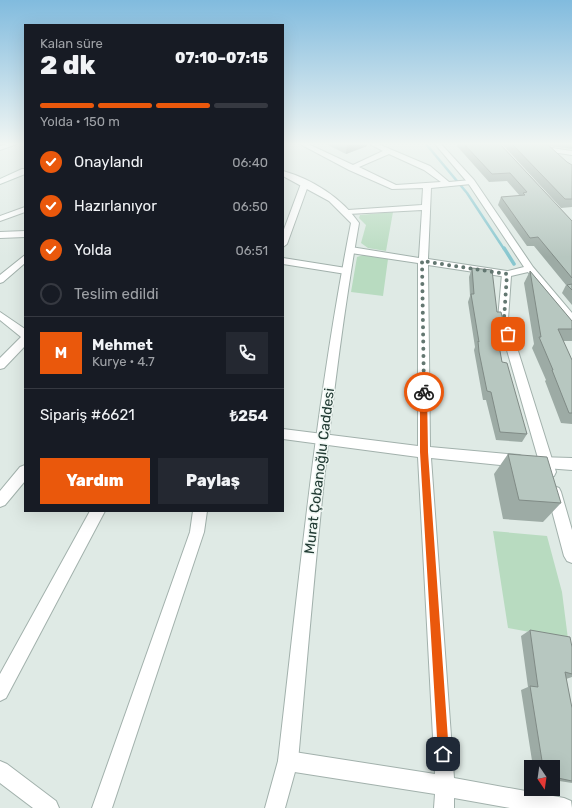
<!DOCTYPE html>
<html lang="tr">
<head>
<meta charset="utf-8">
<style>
  :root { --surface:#171b24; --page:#242831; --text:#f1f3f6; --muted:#9ea1a6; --line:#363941; --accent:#ea580c }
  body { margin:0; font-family:Rubik,sans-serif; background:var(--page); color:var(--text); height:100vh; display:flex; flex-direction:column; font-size:15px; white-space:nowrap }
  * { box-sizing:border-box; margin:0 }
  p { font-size:13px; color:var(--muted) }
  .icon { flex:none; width:22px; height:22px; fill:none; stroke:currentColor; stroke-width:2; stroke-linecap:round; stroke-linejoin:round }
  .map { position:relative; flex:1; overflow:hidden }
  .drawer { position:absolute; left:24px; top:24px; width:260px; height:488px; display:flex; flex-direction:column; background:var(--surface); border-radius:0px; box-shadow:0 4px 16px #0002 }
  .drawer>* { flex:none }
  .needle { width:26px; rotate:167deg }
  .buttons { position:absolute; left:524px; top:760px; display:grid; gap:8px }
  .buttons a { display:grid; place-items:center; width:36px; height:36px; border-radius:0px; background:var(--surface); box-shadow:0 4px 16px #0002; font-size:20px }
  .pin { position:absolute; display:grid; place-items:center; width:34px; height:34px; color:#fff; margin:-17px; border-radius:8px; box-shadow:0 2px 6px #0006 }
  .courier { position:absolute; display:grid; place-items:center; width:40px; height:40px; margin:-20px; border:3px solid #ea580c; border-radius:50%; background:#fff; color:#222; box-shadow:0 1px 5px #0007 }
  .overview em { font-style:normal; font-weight:800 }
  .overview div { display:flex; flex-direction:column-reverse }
  .overview { display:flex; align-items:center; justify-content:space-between; height:68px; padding:0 16px }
  h1 { font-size:26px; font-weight:800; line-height:30px }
  .bar { display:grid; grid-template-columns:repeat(4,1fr); gap:6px 4px; align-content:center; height:48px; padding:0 16px }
  .bar i { height:5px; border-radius:3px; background:var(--line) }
  .bar .active { background:var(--accent) }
  .bar p { grid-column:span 4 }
  .line { display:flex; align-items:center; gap:10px; padding:0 16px; border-top:1px solid var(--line) }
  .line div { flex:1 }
  .round { display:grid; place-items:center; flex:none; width:42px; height:42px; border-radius:0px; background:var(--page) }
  ol { padding:0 16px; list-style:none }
  li { display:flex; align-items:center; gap:12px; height:44px }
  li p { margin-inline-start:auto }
  li .icon { padding:4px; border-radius:50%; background:var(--accent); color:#fff; stroke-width:4 }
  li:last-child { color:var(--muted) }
  li i { width:22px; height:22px; border:2px solid var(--line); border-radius:50% }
  .primary-button { display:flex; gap:8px; margin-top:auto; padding:8px 16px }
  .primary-button a { flex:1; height:46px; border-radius:0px; background:var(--accent); color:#fff; font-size:16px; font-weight:800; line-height:46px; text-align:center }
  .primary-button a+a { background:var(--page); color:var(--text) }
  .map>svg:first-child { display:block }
  .green { fill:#b8dbc0 }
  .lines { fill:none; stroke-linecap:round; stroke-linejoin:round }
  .stream-far1 { stroke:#87c6cf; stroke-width:2.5 }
  .stream { stroke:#87c6cf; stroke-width:3.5 }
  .minor-casing { stroke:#a2b1ac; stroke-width:2 }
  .tertiary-casing { stroke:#a2b1ac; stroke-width:2 }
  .secondary-casing { stroke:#9eb5ac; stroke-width:2 }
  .minor { fill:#fff; fill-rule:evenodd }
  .tertiary { fill:#fff; fill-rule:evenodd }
  .secondary { fill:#fff; fill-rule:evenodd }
  .wall { fill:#9daba5 }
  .shaded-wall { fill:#808b86 }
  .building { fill:#b7c7c0; stroke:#808b86 }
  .route { fill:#ea580c }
  .done { stroke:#637771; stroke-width:4; stroke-dasharray:0 7.2 }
  .labels { text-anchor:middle; stroke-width:3; stroke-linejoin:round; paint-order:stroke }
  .street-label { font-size:14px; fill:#203932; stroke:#eff7f3 }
</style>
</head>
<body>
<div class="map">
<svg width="572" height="808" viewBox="0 0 572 808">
  <rect width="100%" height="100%" fill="#dfeae5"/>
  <path class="green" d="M 393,212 L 386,251 L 368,248 L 361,243 L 366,225 L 359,218 L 360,215 Z
    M 363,255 L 388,259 L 383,296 L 351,292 L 357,257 Z
    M 493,531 L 547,536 L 562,592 L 568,639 L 508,628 Z"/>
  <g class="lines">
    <path class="stream-far1" d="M 426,144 L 467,193 L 504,249"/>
    <path class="stream" d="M 504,248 L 514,264"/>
    <defs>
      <path id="minor" d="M 7,144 L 17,144 L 0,150 L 0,146 Z
        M 300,144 L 308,144 L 353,165 L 383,151 L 370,144 L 378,144 L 430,166 L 449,182 L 471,180 L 475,182 L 471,184 L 431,188 L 428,259 L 507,271 L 512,274 L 507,277 L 428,265 L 430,447 L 519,455 L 524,457 L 526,461 L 524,465 L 519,467 L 431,458 L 454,778 L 564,798 L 571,801 L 572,808 L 510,808 L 454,798 L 454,808 L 434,808 L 435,794 L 288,771 L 281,768 L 278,761 L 281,754 L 288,751 L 435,774 L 418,457 L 283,439 L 283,429 L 418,446 L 418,263 L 351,253 L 347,250 L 351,247 L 419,258 L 422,210 L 348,214 L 344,212 L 348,210 L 422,205 L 423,188 L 392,189 L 349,170 ZM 389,154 L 424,170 L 441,182 L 396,185 L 359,167 Z
        M 508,144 L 524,144 L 572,151 L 572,155 L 511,146 Z
        M 302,181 L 309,183 L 287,244 L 283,247 L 283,232 Z
        M 25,207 L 25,212 L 0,221 L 0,216 Z
        M 25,231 L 25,237 L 0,238 L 0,232 Z
        M 25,255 L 25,263 L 3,282 L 0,283 L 0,275 Z
        M 283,258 L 346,268 L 351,271 L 346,274 L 283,264 Z
        M 0,312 L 25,329 L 25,346 L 4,368 L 0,369 L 0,358 L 21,337 L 0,320 Z
        M 537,457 L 572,458 L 572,470 L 532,467 L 530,463 L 532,459 Z
        M 90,511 L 105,511 L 6,698 L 0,701 L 0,674 Z
        M 193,511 L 207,511 L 204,532 L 112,808 L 92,808 L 190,532 Z
        M 0,761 L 7,764 L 56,801 L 59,808 L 33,808 L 0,783 Z"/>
      <path id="tertiary" d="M 435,144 L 441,144 L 474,180 L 533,267 L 572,313 L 572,323 L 568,322 L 528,272 L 511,276 L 508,319 L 556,472 L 554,476 L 549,478 L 544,476 L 542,472 L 498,319 L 502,274 L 504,272 L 524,267 L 468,183 Z
        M 283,171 C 312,179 342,198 359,223 C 328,401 314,581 298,761 L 285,808 L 265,808 L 278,761 C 299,581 316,401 351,223 L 329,201 L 283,176 Z
        M 25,465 L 25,481 L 5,505 L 0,507 L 0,491 L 20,467 Z
        M 554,486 L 559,488 L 561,492 L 572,530 L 572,563 L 567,561 L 564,556 L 547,492 L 549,488 Z"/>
      <path id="secondary" d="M 22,169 L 25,169 L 25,174 L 0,184 L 0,179 Z"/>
    </defs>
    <use href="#minor" class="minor-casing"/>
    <use href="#tertiary" class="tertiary-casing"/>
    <use href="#secondary" class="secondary-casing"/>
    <use href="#minor" class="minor"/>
    <use href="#tertiary" class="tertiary"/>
    <use href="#secondary" class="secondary"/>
  </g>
  <path class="wall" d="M 326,144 L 367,144 L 367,146 L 346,154 Z
    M 458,144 L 500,144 L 572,221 L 572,305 L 562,293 L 566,285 L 534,246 L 527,246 L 498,205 L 501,197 L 520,196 L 507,181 L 489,182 L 457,146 Z
    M 502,144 L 572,144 L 572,149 L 550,146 L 567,162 L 572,165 L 572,207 L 561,208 Z
    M 472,268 L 497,312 L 504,325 L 500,334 L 497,333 L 502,362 L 527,434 L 522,442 L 496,440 L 486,400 L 483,400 L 476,361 L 474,350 L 475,347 L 468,302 L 470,296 L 469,277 Z
    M 530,271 L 572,321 L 572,341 L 563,341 L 572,360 L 572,424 L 561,423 L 545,381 L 546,380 L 532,348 L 534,344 L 524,283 Z
    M 508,454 L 561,503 L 543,522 L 503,519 L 494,474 Z
    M 530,630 L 572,647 L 572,677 L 566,679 L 572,708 L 572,783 L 553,780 L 553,767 L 533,767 L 521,690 L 528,687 L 521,636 Z"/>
  <path class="shaded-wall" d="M 347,144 L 367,144 L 367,146 L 346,154 Z"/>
  <path class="building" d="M 464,144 L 500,144 L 572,221 L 572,278 L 538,237 L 530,238 L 501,197 L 525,195 L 523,193 L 527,192 L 510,173 L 492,174 Z
    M 512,144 L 543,144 L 548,145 L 567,162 L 572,165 L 572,199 L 565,199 Z
    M 472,268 L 492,270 L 497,312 L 501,312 L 504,325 L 495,324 L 502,362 L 507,363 L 527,434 L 500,432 L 491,392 L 487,391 L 479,352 L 478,341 L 479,342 L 471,294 L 474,294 Z
    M 530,271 L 572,321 L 572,329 L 558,329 L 572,360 L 572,413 L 569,413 L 552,370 L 553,370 L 539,337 L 541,337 Z
    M 572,284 L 572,290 L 567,285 Z
    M 508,454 L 547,457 L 561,503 L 519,500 Z
    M 530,630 L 570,637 L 572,647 L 572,674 L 565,672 L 572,708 L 572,781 L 553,777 L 553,767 L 543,767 L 530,686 L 538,687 Z"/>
  <linearGradient id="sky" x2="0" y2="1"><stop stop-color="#81bbde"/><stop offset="0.56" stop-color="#f1f6f3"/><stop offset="1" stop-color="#f1f6f3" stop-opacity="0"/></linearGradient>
  <rect width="572" height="257" fill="url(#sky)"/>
  <path class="route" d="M 424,389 L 427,392 L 428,452 L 449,754 L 447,758 L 443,759 L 440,758 L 438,754 L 420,452 L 420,392 Z"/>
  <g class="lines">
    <path class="done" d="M 424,392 L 422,261 L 507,274 L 504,319 L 508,334"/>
  </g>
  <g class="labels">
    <g class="street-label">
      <text transform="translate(319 471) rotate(-83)" y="5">Murat Çobanoğlu Caddesi</text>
    </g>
  </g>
</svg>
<div class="buttons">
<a><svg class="needle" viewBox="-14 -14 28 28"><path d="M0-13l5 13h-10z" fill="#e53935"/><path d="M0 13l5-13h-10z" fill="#9ea1a6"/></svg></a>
</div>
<div class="pin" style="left:508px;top:334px;background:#ea580c"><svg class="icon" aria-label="bag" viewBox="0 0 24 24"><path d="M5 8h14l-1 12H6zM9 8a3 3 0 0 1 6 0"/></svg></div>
<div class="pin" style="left:443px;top:754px;background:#1f2937"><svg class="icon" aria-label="home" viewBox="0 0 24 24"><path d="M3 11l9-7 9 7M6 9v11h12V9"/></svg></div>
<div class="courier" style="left:424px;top:392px"><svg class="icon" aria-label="bike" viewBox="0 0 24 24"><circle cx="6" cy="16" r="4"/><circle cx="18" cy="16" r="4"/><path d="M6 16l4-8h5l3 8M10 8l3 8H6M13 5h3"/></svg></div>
<section class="drawer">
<div class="overview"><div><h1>2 dk</h1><p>Kalan süre</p></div><em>07:10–07:15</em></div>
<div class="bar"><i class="active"></i><i class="active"></i><i class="active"></i><i></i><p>Yolda · 150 m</p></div>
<ol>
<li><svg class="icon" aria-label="check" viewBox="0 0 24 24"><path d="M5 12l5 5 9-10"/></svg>Onaylandı<p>06:40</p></li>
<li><svg class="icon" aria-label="check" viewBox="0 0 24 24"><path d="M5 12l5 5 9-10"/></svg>Hazırlanıyor<p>06:50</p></li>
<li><svg class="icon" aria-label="check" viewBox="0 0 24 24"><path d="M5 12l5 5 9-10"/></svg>Yolda<p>06:51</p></li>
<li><i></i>Teslim edildi</li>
</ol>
<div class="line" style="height:72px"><b class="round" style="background:var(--accent);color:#fff">M</b><div><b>Mehmet</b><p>Kurye · 4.7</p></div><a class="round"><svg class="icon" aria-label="phone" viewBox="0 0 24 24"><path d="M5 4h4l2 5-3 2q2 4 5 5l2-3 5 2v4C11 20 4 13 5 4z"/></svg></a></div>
<div class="line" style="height:52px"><div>Sipariş #6621</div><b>₺254</b></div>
<div class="primary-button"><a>Yardım</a><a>Paylaş</a></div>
</section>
</div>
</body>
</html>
